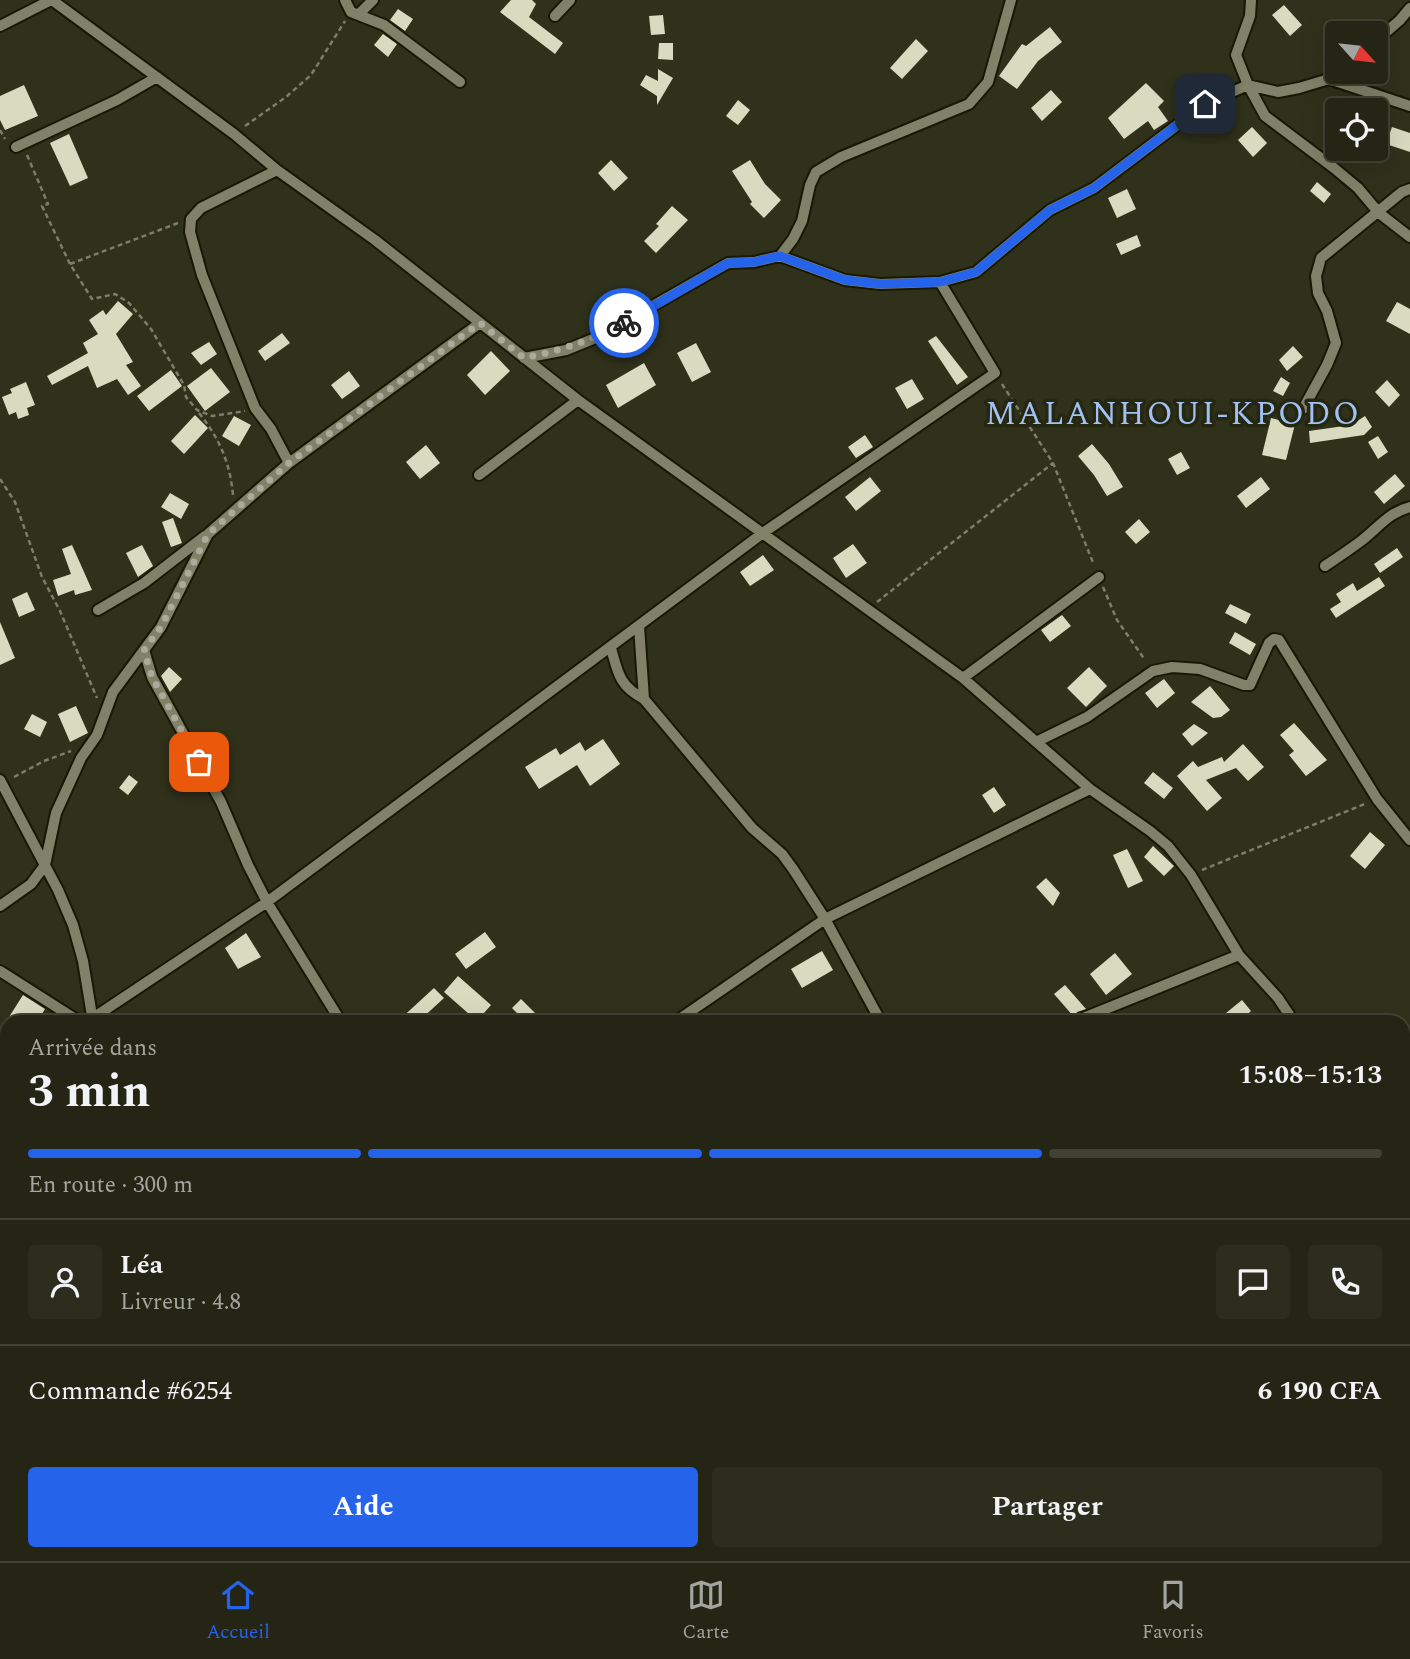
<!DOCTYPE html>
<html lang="fr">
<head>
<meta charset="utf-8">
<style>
  :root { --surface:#242514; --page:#2c2d1d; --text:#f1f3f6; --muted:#a3a5a0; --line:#414234; --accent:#2563eb }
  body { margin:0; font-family:Spectral,serif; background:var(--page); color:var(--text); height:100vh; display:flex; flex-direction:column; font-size:26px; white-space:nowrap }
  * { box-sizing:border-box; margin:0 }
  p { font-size:23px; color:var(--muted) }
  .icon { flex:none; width:38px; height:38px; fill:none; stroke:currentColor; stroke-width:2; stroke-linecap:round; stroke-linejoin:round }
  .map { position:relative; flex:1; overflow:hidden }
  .side { position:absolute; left:0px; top:1015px; width:1410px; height:546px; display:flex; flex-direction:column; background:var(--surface); border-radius:21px 21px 0 0; box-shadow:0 7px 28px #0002,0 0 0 2px var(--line) }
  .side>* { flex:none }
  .needle { width:46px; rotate:117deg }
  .buttons { position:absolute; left:1325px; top:21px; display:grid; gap:14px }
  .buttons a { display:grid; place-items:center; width:63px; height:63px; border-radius:7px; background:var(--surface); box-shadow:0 7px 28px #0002,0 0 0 2px var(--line); font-size:35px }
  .pin { position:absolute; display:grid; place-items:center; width:60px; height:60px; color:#fff; margin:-30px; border-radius:14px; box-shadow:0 4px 10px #0006 }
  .courier { position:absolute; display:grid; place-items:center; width:70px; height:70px; margin:-35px; border:5px solid #2563eb; border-radius:50%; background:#fff; color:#222; box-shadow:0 2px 9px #0007 }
  .summary em { font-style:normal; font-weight:700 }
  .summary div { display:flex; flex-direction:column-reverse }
  .summary { display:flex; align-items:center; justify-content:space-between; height:119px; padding:0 28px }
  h1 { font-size:46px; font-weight:700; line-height:52px }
  .bar { display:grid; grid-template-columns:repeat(4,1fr); gap:10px 7px; align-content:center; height:84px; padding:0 28px }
  .bar i { height:9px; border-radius:5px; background:var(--line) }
  .bar .current { background:var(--accent) }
  .bar p { grid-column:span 4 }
  .line { display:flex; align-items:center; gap:18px; padding:0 28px; border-top:2px solid var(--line) }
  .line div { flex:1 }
  .round { display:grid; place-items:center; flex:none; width:74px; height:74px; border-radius:7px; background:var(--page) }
  .primary-button { display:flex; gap:14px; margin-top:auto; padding:14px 28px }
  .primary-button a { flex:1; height:80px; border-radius:7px; background:var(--accent); color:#fff; font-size:28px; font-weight:700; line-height:80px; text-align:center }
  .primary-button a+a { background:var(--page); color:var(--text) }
  .tab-bar { display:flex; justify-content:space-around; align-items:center; height:98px; border-top:2px solid var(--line); background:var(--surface); font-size:19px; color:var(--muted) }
  .tab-bar a { display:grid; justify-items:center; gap:4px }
  .tab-bar .current { color:var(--accent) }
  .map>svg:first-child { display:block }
  .building { fill:#d9dbc0 }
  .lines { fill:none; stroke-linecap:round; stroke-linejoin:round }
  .minor-casing { stroke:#181804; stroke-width:14 }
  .path { stroke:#7c7d6b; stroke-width:2.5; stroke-dasharray:5 3.5; stroke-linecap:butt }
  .minor { stroke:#808168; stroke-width:10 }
  .done { stroke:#aaab9a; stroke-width:7; stroke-dasharray:0 12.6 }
  .route { stroke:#2563eb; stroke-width:9 }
  .labels { text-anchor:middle; stroke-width:7; stroke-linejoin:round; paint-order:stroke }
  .quarter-label { font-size:32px; letter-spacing:2px; fill:#a1c0f3; stroke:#262711 }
</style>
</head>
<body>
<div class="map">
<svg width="1410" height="1561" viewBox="0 0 1410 1561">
  <rect width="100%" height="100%" fill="#30311b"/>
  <path class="building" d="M 511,0 L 532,0 L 536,4 L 529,17 L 563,43 L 555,54 L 500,12 Z
    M 1284,5 L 1302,25 L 1290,36 L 1272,15 Z
    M 398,9 L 413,19 L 405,31 L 390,20 Z
    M 663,15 L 665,34 L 651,35 L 649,16 Z
    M 1050,27 L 1062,42 L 1038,61 L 1017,89 L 999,76 L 1022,44 L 1026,46 Z
    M 383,34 L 397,44 L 388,57 L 374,45 Z
    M 916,39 L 928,51 L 902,79 L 890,68 Z
    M 659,43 L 673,43 L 673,60 L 658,59 Z
    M 658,69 L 673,78 L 657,105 L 657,96 L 640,85 L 646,75 L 658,81 Z
    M 1146,83 L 1164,101 L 1158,107 L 1168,121 L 1154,130 L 1148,121 L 1124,139 L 1108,118 Z
    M 24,85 L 38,116 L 5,130 L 0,120 L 0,96 Z
    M 1051,90 L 1062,102 L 1042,121 L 1031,108 Z
    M 738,100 L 750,110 L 738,125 L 726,116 Z
    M 1252,127 L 1267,143 L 1253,157 L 1238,140 Z
    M 1392,127 L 1410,133 L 1410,152 L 1386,144 Z
    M 69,134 L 88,178 L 70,186 L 50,143 Z
    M 611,160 L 628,178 L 614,191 L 598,173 Z
    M 750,160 L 765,184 L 781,200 L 764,218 L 750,204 L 752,202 L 732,171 Z
    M 1317,182 L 1331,194 L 1324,203 L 1310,191 Z
    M 1127,189 L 1136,209 L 1117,218 L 1108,198 Z
    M 672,206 L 688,220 L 656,253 L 644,241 L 659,226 L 656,224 Z
    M 1137,235 L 1141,246 L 1121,255 L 1116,244 Z
    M 118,301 L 133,314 L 116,334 L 133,362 L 126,365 L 141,386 L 128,395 L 117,379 L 97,388 L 88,366 L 52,385 L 47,376 L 88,353 L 83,343 L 98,334 L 89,320 L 103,310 L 106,315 Z
    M 1397,302 L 1410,309 L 1410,334 L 1386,321 Z
    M 282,333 L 290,343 L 265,361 L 258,351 Z
    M 936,336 L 968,377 L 957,385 L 928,341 Z
    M 209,342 L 217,354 L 201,365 L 191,353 Z
    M 696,343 L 711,372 L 692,382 L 677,353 Z
    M 1293,346 L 1303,357 L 1287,371 L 1279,360 Z
    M 491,351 L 510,371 L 485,395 L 467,375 Z
    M 644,363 L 656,385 L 618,408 L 606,385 Z
    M 211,368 L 230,392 L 205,411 L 187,386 Z
    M 171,370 L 182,386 L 149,411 L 137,396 Z
    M 349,371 L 360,386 L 342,399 L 331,385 Z
    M 1281,377 L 1290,383 L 1283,396 L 1273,391 Z
    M 912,379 L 924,399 L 907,409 L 895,388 Z
    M 1387,380 L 1400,395 L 1389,407 L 1375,392 Z
    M 26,382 L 35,405 L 27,408 L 29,415 L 18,419 L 16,412 L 9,415 L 2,397 L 12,393 L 10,389 Z
    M 195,415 L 208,428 L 184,454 L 171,441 Z
    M 234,416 L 251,425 L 239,446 L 222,436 Z
    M 1365,416 L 1372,427 L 1364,435 L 1310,443 L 1309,431 L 1351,425 Z
    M 1271,418 L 1295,424 L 1286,460 L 1262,455 Z
    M 865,435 L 873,447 L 856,458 L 848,447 Z
    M 1378,436 L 1388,452 L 1378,459 L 1368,442 Z
    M 1092,444 L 1109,464 L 1123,487 L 1107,496 L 1094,475 L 1078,456 Z
    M 426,445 L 440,463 L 420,479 L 406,462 Z
    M 1181,452 L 1190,468 L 1177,475 L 1168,459 Z
    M 1395,474 L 1405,486 L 1384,504 L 1374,492 Z
    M 870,477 L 881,491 L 856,511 L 845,497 Z
    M 1261,477 L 1270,489 L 1246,508 L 1237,496 Z
    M 170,493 L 189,504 L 181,519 L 161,507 Z
    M 173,518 L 182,543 L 171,547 L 162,522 Z
    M 1139,519 L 1150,532 L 1136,544 L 1125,532 Z
    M 853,544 L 867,563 L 846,578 L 833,558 Z
    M 72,545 L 92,590 L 75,595 L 74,590 L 58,596 L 53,580 L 71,574 L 62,549 Z
    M 142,545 L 153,566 L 138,577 L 126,553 Z
    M 1397,548 L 1403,557 L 1380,573 L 1374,564 Z
    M 763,555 L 774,570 L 750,586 L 740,572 Z
    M 1379,577 L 1385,586 L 1336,618 L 1330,609 L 1341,602 L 1336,594 L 1353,583 L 1357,591 Z
    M 27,592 L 35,610 L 19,617 L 12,599 Z
    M 1230,604 L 1251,614 L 1246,624 L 1225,613 Z
    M 1062,615 L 1071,626 L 1050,642 L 1041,630 Z
    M 0,622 L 15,658 L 0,665 Z
    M 1235,632 L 1256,644 L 1250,655 L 1229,643 Z
    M 169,667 L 182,679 L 170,692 L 161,676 Z
    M 1089,667 L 1107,686 L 1086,707 L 1067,688 Z
    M 1164,679 L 1175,693 L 1157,708 L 1145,693 Z
    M 1210,686 L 1230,710 L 1221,717 L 1213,718 L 1191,702 Z
    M 76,706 L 88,733 L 70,742 L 58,714 Z
    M 32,714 L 47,722 L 40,737 L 24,729 Z
    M 1294,723 L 1327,760 L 1306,776 L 1289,755 L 1294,751 L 1280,735 Z
    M 1194,724 L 1208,733 L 1192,746 L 1182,734 Z
    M 603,739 L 620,764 L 590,786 L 577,765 L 539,789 L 525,767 L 556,748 L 560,755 L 580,742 L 585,751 Z
    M 1243,744 L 1264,767 L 1248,781 L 1236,768 L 1206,780 L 1222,798 L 1207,811 L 1177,776 L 1193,761 L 1198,767 L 1222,757 L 1224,762 Z
    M 1153,772 L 1173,788 L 1164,799 L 1144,783 Z
    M 129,775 L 138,782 L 128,795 L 119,788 Z
    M 994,787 L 1006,805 L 994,813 L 982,795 Z
    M 1370,832 L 1385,845 L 1365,869 L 1350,856 Z
    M 1153,846 L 1174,866 L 1164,876 L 1144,857 Z
    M 1127,849 L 1143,881 L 1128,888 L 1113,855 Z
    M 1046,878 L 1060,893 L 1053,906 L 1036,887 Z
    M 485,932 L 496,947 L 466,969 L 455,954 Z
    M 246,933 L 261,957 L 238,969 L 225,948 Z
    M 822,951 L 833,970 L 802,988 L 791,969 Z
    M 1115,953 L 1132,974 L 1106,995 L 1090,974 Z
    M 458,976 L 491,1005 L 477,1021 L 444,992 Z
    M 1065,985 L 1086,1009 L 1077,1012 L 1074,1017 L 1054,994 Z
    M 434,988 L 444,998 L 418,1022 L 397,1022 Z
    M 23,995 L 45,1009 L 37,1022 L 17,1022 L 9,1017 Z
    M 521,999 L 544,1022 L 526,1022 L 512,1008 Z
    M 1242,1000 L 1251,1011 L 1239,1022 L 1215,1022 Z"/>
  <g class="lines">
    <defs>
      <path id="minor" d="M 52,0 L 234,134 L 277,170 L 375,240 L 578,400 L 963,678 L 1090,789 L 1150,831 L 1168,846 L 1191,875 L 1239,955 L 1278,998 L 1294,1022
        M 345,0 L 351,12 L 384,25 L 460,82
        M 1251,0 L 1250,16 L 1236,55 L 1248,85 L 1265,116 L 1334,168 L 1358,188 L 1379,213 L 1410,237
        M 359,14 L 373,0
        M 555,16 L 570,0
        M 0,26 L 51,0
        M 1376,41 L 1400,20 L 1410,8
        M 1329,79 L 1410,106
        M 16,147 L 117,100 L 157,77
        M 277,170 L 201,208 L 191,219 L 190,232 L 202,275 L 255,408 L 271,429 L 289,463
        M 780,256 L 793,239 L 802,221 L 810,185 L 816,172 L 841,157 L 969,104 L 988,82 L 1011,0
        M 524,358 L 566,350 L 598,337 L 728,263 L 754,262 L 780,256 L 845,280 L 880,284 L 940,282
        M 1303,409 L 1327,365 L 1336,343 L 1327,311 L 1318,293 L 1316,276 L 1321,258 L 1402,192 L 1410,189
        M 479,475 L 578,400
        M 1325,566 C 1337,558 1349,550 1361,541 C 1378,528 1389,512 1410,507
        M 98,610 L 144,583 L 205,536
        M 639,626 L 644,699 L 752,828 L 782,854 L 793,869 L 825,919 L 881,1022
        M 611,648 C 618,673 619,686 644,699
        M 144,650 L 152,677 L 221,802 L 248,865 L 267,902 L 341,1022
        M 963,678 L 1099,577
        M 1038,741 L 1087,717 L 1153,671 L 1172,667 L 1200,669 L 1244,685 L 1250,685 L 1269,643 L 1274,639 L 1279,640 L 1377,799 L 1410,840
        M 0,780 L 58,890 L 73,925 L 83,961 L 93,1022
        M 0,906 L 31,884 L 45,865 L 56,813 L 81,758 L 97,735 L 113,692 L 161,627 L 208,534 L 289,463 L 480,323
        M 0,971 L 80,1022
        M 1081,1019 L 1239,955
        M 87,1022 L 267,902 L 763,533 L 995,373 L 940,282 L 976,272 L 1050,210 L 1094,188 L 1205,104 L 1248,85 L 1278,92 L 1299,88 L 1329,79 L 1337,70
        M 675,1022 L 825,919 L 1090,789
        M 1404,1062 L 1410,1060
        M 1404,1227 L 1410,1239
        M 0,1401 L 7,1399
        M 224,1554 L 227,1561
        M 705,1554 L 711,1561
        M 584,1561 L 590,1554"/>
    </defs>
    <use href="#minor" class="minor-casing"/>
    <path class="path" d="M 245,126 L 286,97 L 311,75 L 345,21
      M 0,130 L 5,139
      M 27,155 L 48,204 L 42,206 L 70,264 L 92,299 L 115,294 L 129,303 L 151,329 L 184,385 L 186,397 L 197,410 L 212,416 L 245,411
      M 70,264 L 178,223
      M 1002,384 L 1053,463 L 1094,565
      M 199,413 C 219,438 230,462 233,495
      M 0,479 L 15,502 L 42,577 L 60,611 L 97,698
      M 1103,587 L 1117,620 L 1145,660
      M 877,602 L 1053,463
      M 14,777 L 44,761 L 71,751
      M 1202,870 L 1367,803
      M 1404,1283 L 1410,1278
      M 1129,1554 L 1132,1561
      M 1014,1561 L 1025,1554"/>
    <use href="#minor" class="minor"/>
  </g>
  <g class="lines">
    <path class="done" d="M 199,762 L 152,677 L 144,650 L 161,627 L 208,534 L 289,463 L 480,323 L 524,358 C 562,350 590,341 624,323"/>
    <path class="route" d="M 624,323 L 728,263 L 754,262 L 780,256 L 845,280 L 880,284 L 940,282 L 976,272 L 1050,210 L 1094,188 L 1205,104"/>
  </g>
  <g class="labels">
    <g class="quarter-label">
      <text x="1173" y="424">MALANHOUI-KPODO</text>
    </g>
  </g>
</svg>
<div class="buttons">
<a><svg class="needle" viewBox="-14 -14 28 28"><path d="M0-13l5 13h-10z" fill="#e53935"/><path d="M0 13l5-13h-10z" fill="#a3a5a0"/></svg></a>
<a><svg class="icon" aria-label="locate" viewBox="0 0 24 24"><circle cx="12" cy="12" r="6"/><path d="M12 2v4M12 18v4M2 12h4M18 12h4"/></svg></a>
</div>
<div class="pin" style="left:199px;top:762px;background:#ea580c"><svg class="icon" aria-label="bag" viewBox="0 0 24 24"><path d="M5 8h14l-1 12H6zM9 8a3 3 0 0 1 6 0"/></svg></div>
<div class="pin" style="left:1205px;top:104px;background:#1f2937"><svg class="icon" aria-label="home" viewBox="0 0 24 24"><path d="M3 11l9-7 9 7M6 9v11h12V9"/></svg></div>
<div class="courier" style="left:624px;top:323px"><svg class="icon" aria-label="bike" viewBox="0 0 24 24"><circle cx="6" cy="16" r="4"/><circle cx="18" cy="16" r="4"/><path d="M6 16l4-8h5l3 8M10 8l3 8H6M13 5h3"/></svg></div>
<section class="side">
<div class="summary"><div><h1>3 min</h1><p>Arrivée dans</p></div><em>15:08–15:13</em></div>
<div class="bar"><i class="current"></i><i class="current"></i><i class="current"></i><i></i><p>En route · 300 m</p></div>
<div class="line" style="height:126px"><a class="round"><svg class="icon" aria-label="person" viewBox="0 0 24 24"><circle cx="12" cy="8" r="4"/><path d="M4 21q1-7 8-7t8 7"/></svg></a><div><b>Léa</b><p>Livreur · 4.8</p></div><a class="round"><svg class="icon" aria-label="chat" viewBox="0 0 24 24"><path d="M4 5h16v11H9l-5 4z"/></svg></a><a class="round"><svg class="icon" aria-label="phone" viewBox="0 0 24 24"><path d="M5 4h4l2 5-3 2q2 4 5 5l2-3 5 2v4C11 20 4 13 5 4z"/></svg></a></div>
<div class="line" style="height:91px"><div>Commande #6254</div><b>6 190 CFA</b></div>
<div class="primary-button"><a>Aide</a><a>Partager</a></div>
</section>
</div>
<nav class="tab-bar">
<a class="current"><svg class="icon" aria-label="home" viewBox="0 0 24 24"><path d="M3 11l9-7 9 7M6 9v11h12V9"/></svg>Accueil</a>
<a><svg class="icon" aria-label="map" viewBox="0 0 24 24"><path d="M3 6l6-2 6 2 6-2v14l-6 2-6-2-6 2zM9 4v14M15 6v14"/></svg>Carte</a>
<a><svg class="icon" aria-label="saved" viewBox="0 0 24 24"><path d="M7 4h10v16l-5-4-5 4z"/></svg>Favoris</a>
</nav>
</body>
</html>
